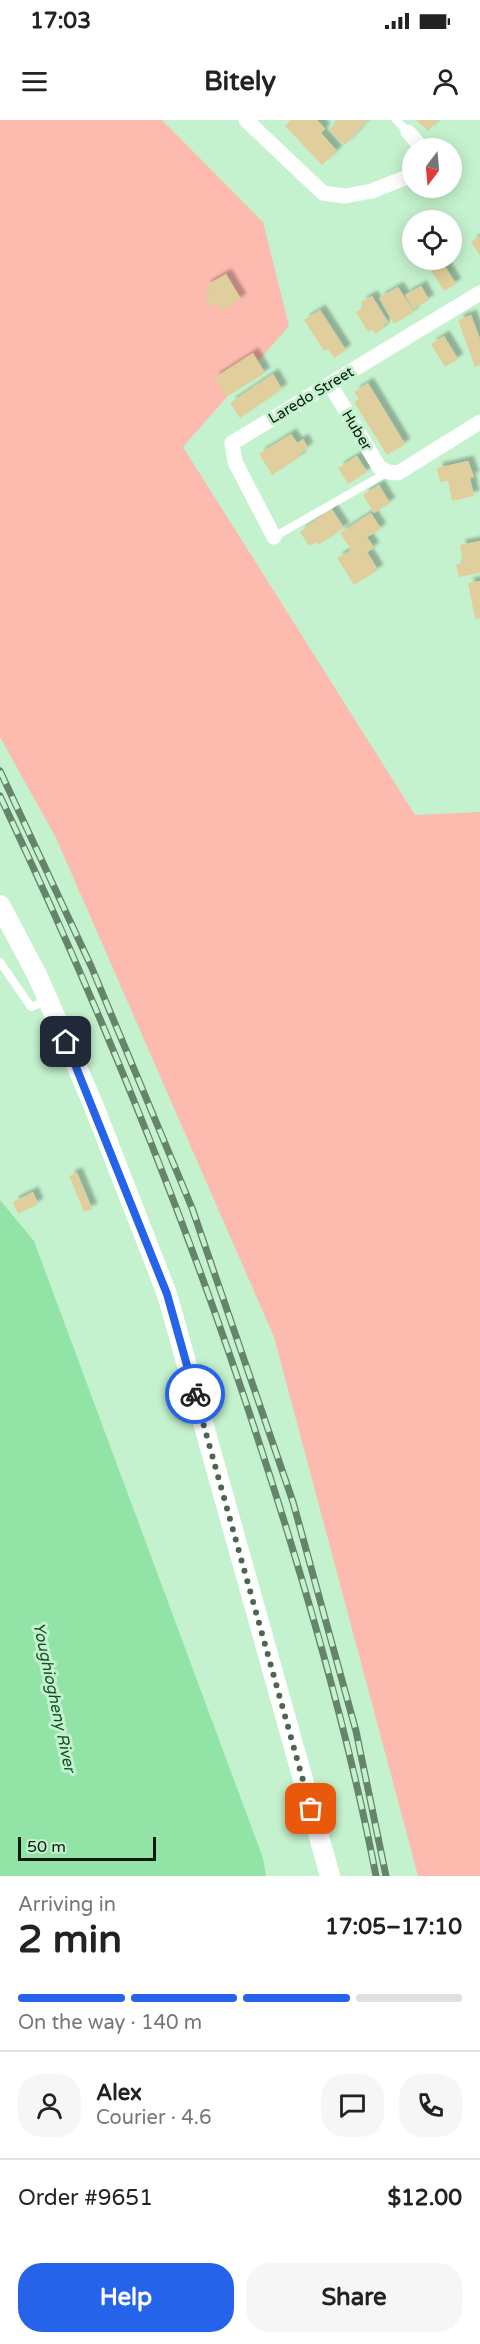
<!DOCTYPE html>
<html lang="en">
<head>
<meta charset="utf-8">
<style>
  :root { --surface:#fff; --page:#f6f6f6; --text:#222; --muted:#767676; --line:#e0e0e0; --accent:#2563eb }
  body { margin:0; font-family:"Varela Round",sans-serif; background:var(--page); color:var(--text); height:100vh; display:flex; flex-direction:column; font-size:22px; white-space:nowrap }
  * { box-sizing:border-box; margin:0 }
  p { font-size:20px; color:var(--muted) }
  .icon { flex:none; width:33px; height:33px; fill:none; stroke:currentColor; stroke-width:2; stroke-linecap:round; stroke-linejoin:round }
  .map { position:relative; height:1756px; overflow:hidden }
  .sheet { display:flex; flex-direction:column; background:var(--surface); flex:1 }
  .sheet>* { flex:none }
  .needle { width:39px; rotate:196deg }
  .tools { position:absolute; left:402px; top:18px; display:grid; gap:12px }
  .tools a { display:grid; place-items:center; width:60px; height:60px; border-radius:50%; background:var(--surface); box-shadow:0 3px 15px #0003; font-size:30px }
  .scale { position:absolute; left:18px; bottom:15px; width:138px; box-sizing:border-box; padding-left:6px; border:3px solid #0a1b0e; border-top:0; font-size:16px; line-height:21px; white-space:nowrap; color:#0a1b0e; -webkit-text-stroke:4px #c5f2ce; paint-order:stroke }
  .pin { position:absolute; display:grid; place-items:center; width:51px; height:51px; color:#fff; margin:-26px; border-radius:12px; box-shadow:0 3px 9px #0006 }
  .courier { position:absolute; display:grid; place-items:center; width:60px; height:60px; margin:-30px; border:4px solid #2563eb; border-radius:50%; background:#fff; color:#222; box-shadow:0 2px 8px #0007 }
  .overview em { font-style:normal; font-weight:700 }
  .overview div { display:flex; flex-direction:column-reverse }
  .overview { display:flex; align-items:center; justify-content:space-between; height:102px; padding:0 18px }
  h1 { font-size:39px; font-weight:700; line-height:45px }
  .bar { display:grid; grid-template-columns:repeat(4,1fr); gap:9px 6px; align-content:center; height:72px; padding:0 18px }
  .bar i { height:8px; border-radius:4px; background:var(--line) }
  .bar .active { background:var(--accent) }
  .bar p { grid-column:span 4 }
  .line { display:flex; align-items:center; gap:15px; padding:0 18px; border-top:2px solid var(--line) }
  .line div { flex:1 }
  .round { display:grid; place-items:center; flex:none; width:63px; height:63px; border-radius:24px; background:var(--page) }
  .action { display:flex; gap:12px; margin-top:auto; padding:12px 18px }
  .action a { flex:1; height:69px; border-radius:24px; background:var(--accent); color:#fff; font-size:24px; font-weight:700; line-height:69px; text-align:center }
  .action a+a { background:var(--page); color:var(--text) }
  .status { display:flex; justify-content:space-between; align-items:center; height:42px; padding:0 30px; background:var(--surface); direction:ltr }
  .status svg { height:16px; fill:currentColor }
  header { display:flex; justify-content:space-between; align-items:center; height:78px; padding:0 18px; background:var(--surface); font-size:27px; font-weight:700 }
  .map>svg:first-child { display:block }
  .green { fill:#fdbaae }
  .water { fill:#91e4a5 }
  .building { fill:#e0cf9d; filter:url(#shadow) }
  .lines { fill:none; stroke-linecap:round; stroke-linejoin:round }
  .service { stroke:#fff; stroke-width:8 }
  .minor { stroke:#fff; stroke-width:15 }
  .tertiary { stroke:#fff; stroke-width:20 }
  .rail-casing { stroke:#66846c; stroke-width:7 }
  .rail { stroke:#c5f2ce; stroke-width:4.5; stroke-dasharray:14; stroke-linecap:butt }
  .done { stroke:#4b6651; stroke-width:6; stroke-dasharray:0 10.8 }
  .route { stroke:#2563eb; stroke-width:8 }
  .labels { text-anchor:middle; stroke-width:6; stroke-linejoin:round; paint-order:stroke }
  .street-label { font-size:15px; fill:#0a1b0e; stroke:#c5f2ce }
  .water-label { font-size:16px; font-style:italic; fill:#104e26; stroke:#c5f2ce }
</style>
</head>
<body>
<div class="status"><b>17:03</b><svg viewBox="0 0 49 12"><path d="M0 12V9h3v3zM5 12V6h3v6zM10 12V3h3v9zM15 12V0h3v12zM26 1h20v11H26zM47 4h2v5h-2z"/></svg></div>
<header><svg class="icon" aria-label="menu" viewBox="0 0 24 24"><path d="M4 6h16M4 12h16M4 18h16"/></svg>Bitely<svg class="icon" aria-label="person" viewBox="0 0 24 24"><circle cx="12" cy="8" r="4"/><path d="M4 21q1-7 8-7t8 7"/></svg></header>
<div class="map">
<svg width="480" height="1756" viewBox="0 0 480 1756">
  <defs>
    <filter id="shadow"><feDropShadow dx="5.5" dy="-5.5" stdDeviation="1.5" flood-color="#0004"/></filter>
  </defs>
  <rect width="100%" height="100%" fill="#c5f2ce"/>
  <path class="green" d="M 0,0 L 162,0 L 263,102 L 289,206 L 183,327 L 415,695 L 480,692 L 480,1756 L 418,1756 L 274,1217 L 56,718 L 0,617 Z"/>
  <path class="water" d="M 0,1080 L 34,1121 L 263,1738 L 266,1756 L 0,1756 Z"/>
  <path class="building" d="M 291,0 L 317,0 L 325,9 L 321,13 L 337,31 L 322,45 L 285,6 Z
    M 338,0 L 368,0 L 345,25 L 329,10 Z
    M 416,0 L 438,0 L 428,11 Z
    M 480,116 L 480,136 L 471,122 Z
    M 441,140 L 456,164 L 444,171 L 429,147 Z
    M 226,154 L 241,179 L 221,191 L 217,183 L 210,187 L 205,177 L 210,174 L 205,166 Z
    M 421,166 L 429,180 L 413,189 L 405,175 Z
    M 398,167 L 414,192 L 394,204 L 379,178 Z
    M 372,176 L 388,202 L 383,205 L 384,208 L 375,214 L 372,210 L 368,212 L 356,192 L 364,187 L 361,182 Z
    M 320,190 L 346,230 L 334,238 L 328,229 L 324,231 L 304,200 Z
    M 471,195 L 480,219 L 480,245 L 475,247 L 458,200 Z
    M 444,216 L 458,239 L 445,247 L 431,224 Z
    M 253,233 L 265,253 L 226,277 L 214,258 Z
    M 273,254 L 282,269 L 240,298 L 230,283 Z
    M 368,263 L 405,324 L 387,335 L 354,282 L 359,279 L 354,272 Z
    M 291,314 L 297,323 L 303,319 L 308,328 L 299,334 L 301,336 L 272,355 L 259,334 Z
    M 357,336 L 367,352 L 348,364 L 338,348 Z
    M 468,341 L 474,357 L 470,358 L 474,376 L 452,381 L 448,361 L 440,362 L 437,348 Z
    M 379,365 L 390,383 L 374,393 L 363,375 Z
    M 331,388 L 344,408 L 318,425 L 316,422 L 309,426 L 300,412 Z
    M 371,393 L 381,409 L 367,417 L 374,428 L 367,432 L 378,450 L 354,465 L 337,438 L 351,430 L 340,413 Z
    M 480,421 L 480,453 L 459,457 L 456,444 L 463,443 L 460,425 Z
    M 480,461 L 480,498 L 475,499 L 468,463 Z
    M 77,1053 L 92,1089 L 84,1092 L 69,1056 Z
    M 33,1072 L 38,1084 L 18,1094 L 13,1082 Z"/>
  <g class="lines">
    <path class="service" d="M 396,0 L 408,12
      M 274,417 L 388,352
      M 0,842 L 31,887 L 47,881"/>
    <path class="minor" d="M 246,0 L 323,73 L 345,76 L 372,71 L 412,55
      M 408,12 L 422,28
      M 330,264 L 379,347 L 388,352 L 398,353 L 480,302
      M 274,417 L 235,342 L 232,323 L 480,173"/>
    <path class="tertiary" d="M 0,785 L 38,857 L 93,984 L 167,1174 L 330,1756"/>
    <defs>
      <path id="rail" d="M 0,651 L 91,846 L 192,1088 L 293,1382 L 356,1611 L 386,1756
        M 0,676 C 103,894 193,1115 266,1344 C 310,1480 349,1616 376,1756"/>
    </defs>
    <use href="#rail" class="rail-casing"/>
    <use href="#rail" class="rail"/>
  </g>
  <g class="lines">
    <path class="done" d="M 195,1274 L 311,1689"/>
    <path class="route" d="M 66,922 L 167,1174 L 195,1274"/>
  </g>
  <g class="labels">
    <g class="street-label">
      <text transform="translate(311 275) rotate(-31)" y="5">Laredo Street</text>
      <text transform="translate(357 310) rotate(59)" y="5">Huber</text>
    </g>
    <g class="water-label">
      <text transform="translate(55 1577) rotate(78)" y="6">Youghiogheny River</text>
    </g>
  </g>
</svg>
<div class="tools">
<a><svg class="needle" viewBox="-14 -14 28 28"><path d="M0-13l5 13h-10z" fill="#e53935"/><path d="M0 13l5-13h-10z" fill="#767676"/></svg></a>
<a><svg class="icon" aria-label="locate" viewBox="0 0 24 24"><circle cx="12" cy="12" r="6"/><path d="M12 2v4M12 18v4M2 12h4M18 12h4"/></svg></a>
</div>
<div class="scale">50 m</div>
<div class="pin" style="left:311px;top:1689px;background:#ea580c"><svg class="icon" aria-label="bag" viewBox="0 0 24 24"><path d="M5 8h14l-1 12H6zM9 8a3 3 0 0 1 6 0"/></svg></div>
<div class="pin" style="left:66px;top:922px;background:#1f2937"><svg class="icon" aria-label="home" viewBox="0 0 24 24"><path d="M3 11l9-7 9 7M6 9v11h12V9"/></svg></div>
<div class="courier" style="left:195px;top:1274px"><svg class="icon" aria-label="bike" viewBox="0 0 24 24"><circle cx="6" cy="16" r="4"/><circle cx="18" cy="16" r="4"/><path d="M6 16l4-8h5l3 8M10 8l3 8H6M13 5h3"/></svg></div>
</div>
<section class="sheet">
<div class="overview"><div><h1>2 min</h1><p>Arriving in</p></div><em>17:05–17:10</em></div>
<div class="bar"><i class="active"></i><i class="active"></i><i class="active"></i><i></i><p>On the way · 140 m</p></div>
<div class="line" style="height:108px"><a class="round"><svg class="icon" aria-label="person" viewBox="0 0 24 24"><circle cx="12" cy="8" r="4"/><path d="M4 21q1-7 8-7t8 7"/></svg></a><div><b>Alex</b><p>Courier · 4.6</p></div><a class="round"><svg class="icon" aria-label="chat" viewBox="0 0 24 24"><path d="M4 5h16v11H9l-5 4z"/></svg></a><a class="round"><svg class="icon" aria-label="phone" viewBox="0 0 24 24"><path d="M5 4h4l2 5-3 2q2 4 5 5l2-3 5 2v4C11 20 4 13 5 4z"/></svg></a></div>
<div class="line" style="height:78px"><div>Order #9651</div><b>$12.00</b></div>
<div class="action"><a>Help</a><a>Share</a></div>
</section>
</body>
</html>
